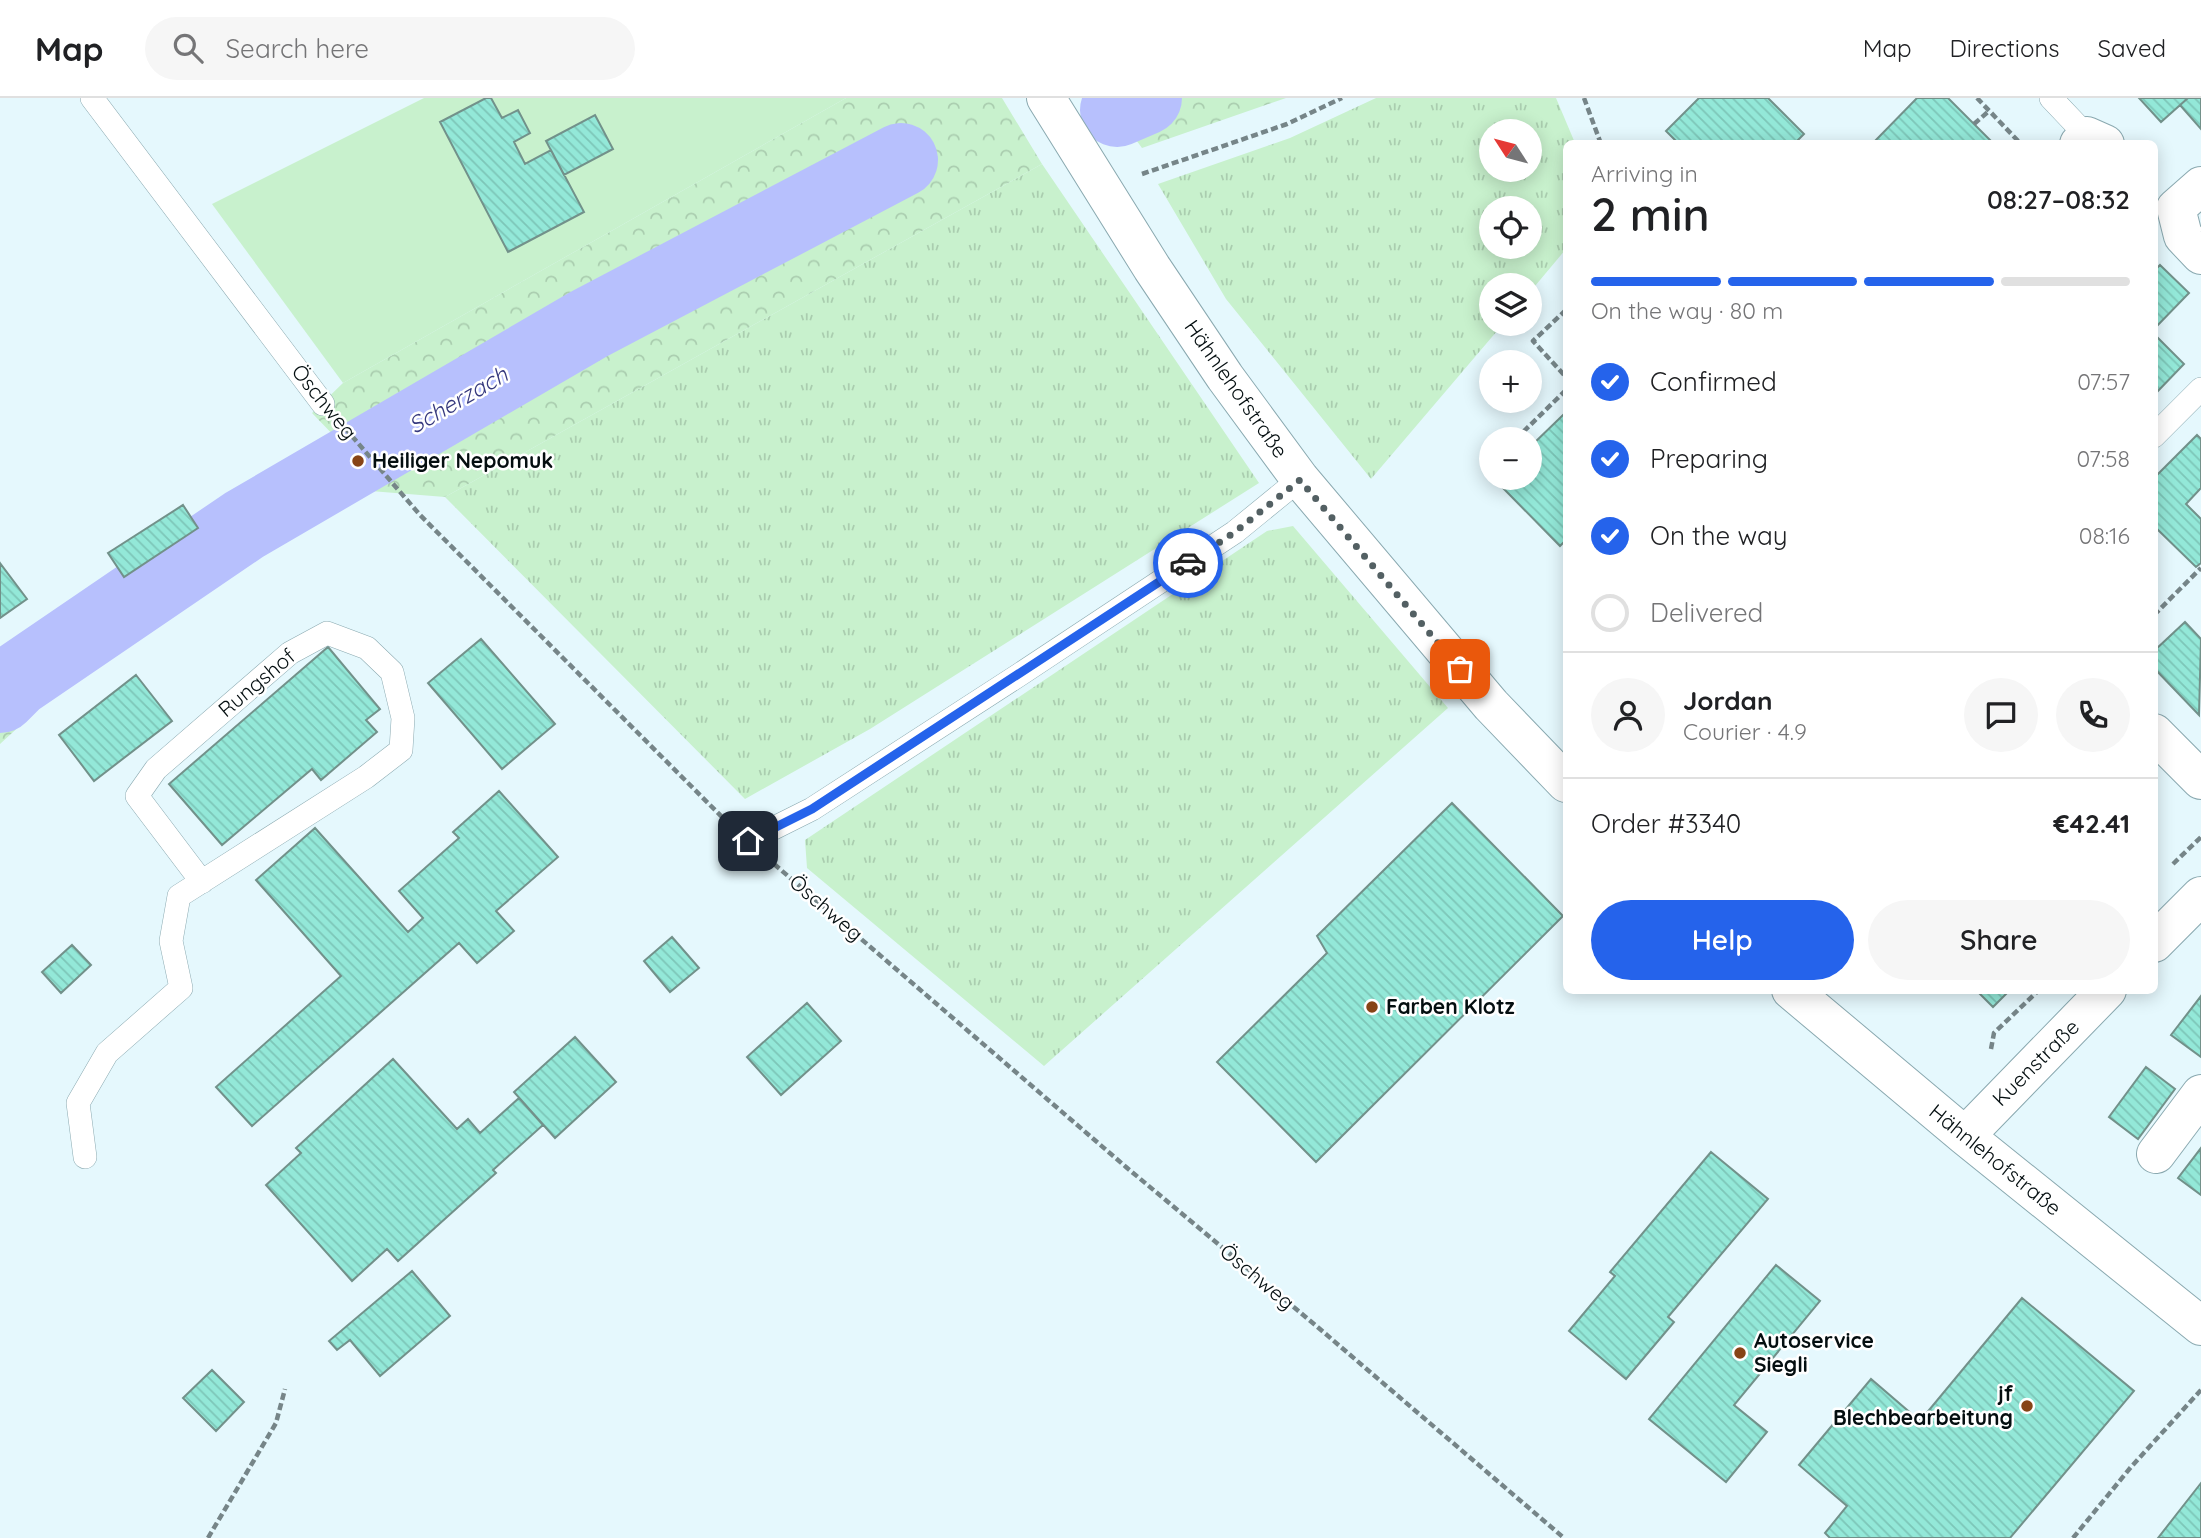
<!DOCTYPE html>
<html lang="en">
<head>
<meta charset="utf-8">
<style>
  :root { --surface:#fff; --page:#f6f6f6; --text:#202124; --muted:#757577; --line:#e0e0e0; --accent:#2563eb }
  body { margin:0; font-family:Quicksand,sans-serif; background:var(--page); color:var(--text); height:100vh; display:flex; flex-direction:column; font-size:26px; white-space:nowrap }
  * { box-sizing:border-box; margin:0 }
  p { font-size:23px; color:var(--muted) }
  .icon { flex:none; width:38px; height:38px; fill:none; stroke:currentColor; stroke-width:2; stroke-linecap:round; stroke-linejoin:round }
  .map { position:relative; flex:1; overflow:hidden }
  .sheet { position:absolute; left:1563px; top:42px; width:595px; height:854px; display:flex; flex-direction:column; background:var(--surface); border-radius:10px; box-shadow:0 4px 18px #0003 }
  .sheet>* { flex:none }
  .needle { width:46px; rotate:306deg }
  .buttons { position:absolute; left:1479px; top:21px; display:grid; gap:14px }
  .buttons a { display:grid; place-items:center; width:63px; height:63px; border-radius:50%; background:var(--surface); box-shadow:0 4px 18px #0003; font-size:35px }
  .pin { position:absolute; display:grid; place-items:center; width:60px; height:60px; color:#fff; margin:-30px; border-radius:14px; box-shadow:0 4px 10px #0006 }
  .courier { position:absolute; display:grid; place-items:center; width:70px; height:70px; margin:-35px; border:5px solid #2563eb; border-radius:50%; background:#fff; color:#222; box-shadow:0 2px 9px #0007 }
  .head em { font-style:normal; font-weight:600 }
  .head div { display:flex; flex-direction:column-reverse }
  .head { display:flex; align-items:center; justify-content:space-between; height:119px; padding:0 28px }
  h1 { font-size:46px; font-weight:600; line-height:52px }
  .bar { display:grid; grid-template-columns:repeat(4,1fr); gap:10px 7px; align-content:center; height:84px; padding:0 28px }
  .bar i { height:9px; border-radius:5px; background:var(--line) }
  .bar .on { background:var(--accent) }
  .bar p { grid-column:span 4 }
  .line { display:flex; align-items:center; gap:18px; padding:0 28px; border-top:2px solid var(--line) }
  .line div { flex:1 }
  .round { display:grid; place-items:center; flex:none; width:74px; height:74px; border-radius:37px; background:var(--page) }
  ol { padding:0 28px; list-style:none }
  li { display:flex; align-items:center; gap:21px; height:77px }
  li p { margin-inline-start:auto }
  li .icon { padding:7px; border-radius:50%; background:var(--accent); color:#fff; stroke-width:4 }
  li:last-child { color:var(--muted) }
  li i { width:38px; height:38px; border:4px solid var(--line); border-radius:50% }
  .primary-button { display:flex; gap:14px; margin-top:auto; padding:14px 28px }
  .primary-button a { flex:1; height:80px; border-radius:42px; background:var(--accent); color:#fff; font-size:28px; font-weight:600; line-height:80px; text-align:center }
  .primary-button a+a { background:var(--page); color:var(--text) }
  header { display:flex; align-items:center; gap:42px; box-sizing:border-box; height:98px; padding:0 35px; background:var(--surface); border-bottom:2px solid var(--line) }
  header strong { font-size:33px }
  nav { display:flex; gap:38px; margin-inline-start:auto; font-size:24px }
  .search { width:490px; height:63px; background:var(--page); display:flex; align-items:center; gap:18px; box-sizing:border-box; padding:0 24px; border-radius:38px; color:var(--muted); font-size:26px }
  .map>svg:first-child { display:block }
  .grass { fill:url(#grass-tufts); fill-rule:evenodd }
  .forest { fill:url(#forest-crowns) }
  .pitch { fill:#c8f1cd }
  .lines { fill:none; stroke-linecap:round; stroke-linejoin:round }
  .river { stroke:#b7c0fd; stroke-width:74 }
  .building { fill:url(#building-back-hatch); stroke:#72918a; stroke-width:2 }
  .lane-casing { stroke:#8aa9b0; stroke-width:24 }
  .street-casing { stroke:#8aa9b0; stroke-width:40 }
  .path { stroke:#768588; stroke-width:4.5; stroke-dasharray:7 3.5; stroke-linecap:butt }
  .lane { stroke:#fff; stroke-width:23 }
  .street { stroke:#fff; stroke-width:38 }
  .done { stroke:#536063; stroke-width:7; stroke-dasharray:0 12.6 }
  .route { stroke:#2563eb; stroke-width:9 }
  .poi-dot { fill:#874416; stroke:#fff; stroke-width:2.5 }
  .labels { text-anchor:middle; stroke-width:5; stroke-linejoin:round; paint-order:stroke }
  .street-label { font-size:21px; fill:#040e10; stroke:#fff }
  .poi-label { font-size:21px; font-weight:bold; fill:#040e10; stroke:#fff; text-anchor:start }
  .water-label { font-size:23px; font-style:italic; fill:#36397e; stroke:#fff }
</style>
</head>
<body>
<header>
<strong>Map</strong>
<div class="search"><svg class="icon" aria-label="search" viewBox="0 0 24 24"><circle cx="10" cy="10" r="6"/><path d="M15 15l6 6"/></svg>Search here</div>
<nav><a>Map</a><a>Directions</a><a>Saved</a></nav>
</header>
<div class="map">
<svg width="2201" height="1440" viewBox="0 0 2201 1440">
  <defs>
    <pattern id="grass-tufts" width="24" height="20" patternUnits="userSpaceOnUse" patternTransform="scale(1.75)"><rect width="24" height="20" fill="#c8f1cd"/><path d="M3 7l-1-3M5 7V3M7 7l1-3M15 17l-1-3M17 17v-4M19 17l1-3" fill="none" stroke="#aacdaf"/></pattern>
    <pattern id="forest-crowns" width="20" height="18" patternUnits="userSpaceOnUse" patternTransform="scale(1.75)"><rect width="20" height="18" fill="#c8f1cd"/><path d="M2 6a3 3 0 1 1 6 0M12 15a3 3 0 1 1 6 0" fill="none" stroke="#aacdaf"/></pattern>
    <pattern id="building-back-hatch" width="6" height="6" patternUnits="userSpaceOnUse" patternTransform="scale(1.75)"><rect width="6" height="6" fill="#93e8d8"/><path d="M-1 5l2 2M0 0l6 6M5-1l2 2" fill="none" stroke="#7dc6b8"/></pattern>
  </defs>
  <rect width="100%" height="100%" fill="#e5f8fd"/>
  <path class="grass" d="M 1376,0 L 1556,0 L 1575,45 L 1566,46 L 1566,151 L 1530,194 L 1530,187 L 1491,187 L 1491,226 L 1503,226 L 1371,381 L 1226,201 L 1158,86 L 1290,40 ZM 1491,33 L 1530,33 L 1530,72 L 1491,72 ZM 1491,110 L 1530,110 L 1530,149 L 1491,149 Z
    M 1042,66 L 1259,385 L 870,631 L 745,701 L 445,399 Z
    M 1293,428 L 1448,610 L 1044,968 L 807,770 L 805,742 L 1267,433 Z"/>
  <path class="forest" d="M 846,0 L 1002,0 L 1042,66 L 445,399 L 358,392 L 73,579 L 0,646 L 0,569 L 124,479 L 198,430 L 340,344 L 312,315 L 343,285 Z
    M 1105,0 L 1286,0 L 1142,50 Z"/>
  <path class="pitch" d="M 424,0 L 846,0 L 343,285 L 212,106 Z"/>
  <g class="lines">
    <path class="river" d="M 1117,12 L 1145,0
      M 0,598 L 15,583 L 244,427 L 589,226 L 901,62"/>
  </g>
  <path class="building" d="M 486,0 L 491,0 L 502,20 L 518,12 L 530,35 L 514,44 L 525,66 L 551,52 L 584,114 L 508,154 L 440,24 Z
    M 1699,0 L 1768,0 L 1804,36 L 1794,46 L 1679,46 L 1666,33 Z
    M 1917,0 L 1948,0 L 1994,46 L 1872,46 Z
    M 2139,0 L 2188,0 L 2161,24 Z
    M 2188,0 L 2201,0 L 2201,31 L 2180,7 Z
    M 595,17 L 613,51 L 564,77 L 546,43 Z
    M 2160,167 L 2189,195 L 2154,231 L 2154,173 Z
    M 2154,236 L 2184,266 L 2156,295 L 2154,293 Z
    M 1564,316 L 1566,319 L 1566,442 L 1560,448 L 1495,382 L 1498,380 L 1530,380 L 1530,349 Z
    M 2197,337 L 2201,341 L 2201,390 L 2186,406 L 2201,421 L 2201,465 L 2196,469 L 2154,428 L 2154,380 Z
    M 183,407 L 198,430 L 124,479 L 108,455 Z
    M 0,465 L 27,501 L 0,520 Z
    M 2185,524 L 2201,541 L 2199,617 L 2154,570 L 2154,553 Z
    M 481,541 L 555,626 L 502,671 L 428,585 Z
    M 328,549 L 380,611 L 366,622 L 377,634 L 321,682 L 312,671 L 222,747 L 169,686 Z
    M 136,577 L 172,623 L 94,683 L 59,637 Z
    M 499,693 L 558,759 L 496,813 L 514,833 L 477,865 L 459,845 L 252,1028 L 216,989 L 341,878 L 256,782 L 315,730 L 408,834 L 423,820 L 399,793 L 459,740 L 453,734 Z
    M 1452,705 L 1563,818 L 1316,1064 L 1217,964 L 1327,855 L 1317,838 Z
    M 672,839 L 699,870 L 670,894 L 644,863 Z
    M 72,847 L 91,867 L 61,895 L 42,874 Z
    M 1976,892 L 2010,892 L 1993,909 Z
    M 2201,898 L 2201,959 L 2171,937 Z
    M 807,905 L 841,943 L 781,997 L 747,959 Z
    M 575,939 L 616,984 L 555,1040 L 514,994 Z
    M 393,961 L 457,1031 L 468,1021 L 480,1035 L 519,1000 L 543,1027 L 493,1072 L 496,1075 L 398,1163 L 387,1151 L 352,1183 L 266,1087 L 301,1055 L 296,1050 Z
    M 2146,969 L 2175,991 L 2138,1041 L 2109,1019 Z
    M 2201,1050 L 2201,1097 L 2178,1080 Z
    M 1711,1054 L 1768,1101 L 1668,1219 L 1674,1224 L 1626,1281 L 1569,1233 L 1615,1178 L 1610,1174 Z
    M 1776,1167 L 1820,1203 L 1734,1307 L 1767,1334 L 1726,1384 L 1649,1321 Z
    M 412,1173 L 450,1218 L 380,1278 L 350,1242 L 337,1252 L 329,1243 Z
    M 2022,1200 L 2134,1293 L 2010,1440 L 1830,1440 L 1825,1435 L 1847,1408 L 1799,1367 L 1871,1281 L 1920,1323 Z
    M 212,1272 L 244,1304 L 216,1333 L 183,1300 Z
    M 2201,1385 L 2201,1440 L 2158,1440 Z"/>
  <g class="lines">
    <defs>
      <path id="lane" d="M 92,0 L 323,306
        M 2051,0 L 2087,38
        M 2154,338 L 2201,291
        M 748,743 L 812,711 L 1019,577 L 1235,434 L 1300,381
        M 85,1059 L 78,1005 L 107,955 L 181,890 L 171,843 L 179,798 L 366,679 L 401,652 L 403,620 L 392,574 L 367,550 L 327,535 L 290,555 L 156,671 L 137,698 L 202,784"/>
      <path id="street" d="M 1046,0 L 1152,170 L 1225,279 L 1300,381 L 1491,607 L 1566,685
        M 2079,46 L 2087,38 L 2105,46
        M 2201,88 L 2176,110 L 2183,138 L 2201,157
        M 2154,635 L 2201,682
        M 2154,845 L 2201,798
        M 1791,892 L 1965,1038 L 2201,1228
        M 1965,1038 L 2107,892
        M 2156,1056 L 2201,996"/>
    </defs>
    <use href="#lane" class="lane-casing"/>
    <use href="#street" class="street-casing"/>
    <path class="path" d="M 1584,0 L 1601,46
      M 1977,0 L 2021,46
      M 1974,26 L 1989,13
      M 1142,76 L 1287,26 L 1342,0
      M 1566,212 L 1533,243 L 1566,279
      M 345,330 L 420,417 L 726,723
      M 1524,341 L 1520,337 L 1566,292
      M 1530,347 L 1530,348
      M 2154,517 L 2201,470
      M 774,766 L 1126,1069 L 1314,1226 L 1564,1440
      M 2173,766 L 2201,739
      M 1991,951 L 1994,935 L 2039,892
      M 208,1440 L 276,1325 L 285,1291
      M 2073,1440 L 2131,1369 L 2201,1292"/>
    <use href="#lane" class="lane"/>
    <use href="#street" class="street"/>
  </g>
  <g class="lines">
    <path class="done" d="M 1188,465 L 1235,434 L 1300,382 L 1460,571"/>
    <path class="route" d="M 748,743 L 812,711 L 1188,465"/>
  </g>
  <g class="poi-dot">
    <circle cx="358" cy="363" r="7"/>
    <circle cx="1372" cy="909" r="7"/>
    <circle cx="1740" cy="1255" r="7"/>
    <circle cx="2027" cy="1308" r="7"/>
  </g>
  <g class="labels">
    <g class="street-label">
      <text transform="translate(1236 291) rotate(55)" y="7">Hähnlehofstraße</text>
      <text transform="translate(324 304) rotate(51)" y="7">Öschweg</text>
      <text transform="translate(257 585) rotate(-40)" y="7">Rungshof</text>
      <text transform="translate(826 810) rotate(41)" y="7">Öschweg</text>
      <text transform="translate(2036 965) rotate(-45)" y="7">Kuenstraße</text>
      <text transform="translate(1995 1062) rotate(39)" y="7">Hähnlehofstraße</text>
      <text transform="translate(1257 1179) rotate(40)" y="7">Öschweg</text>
    </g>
    <g class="poi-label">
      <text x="372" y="370">Heiliger Nepomuk</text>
      <text x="1386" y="916">Farben Klotz</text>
      <text x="1754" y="1250">Autoservice<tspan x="1754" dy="24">Siegli</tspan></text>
      <text x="2013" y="1303" text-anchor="end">jf<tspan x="2013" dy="24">Blechbearbeitung</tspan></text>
    </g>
    <g class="water-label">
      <text transform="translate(458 302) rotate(-30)" y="8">Scherzach</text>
    </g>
  </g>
</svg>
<div class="buttons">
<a><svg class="needle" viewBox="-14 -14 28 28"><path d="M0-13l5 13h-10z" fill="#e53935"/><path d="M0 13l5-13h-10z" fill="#757577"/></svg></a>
<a><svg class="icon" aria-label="locate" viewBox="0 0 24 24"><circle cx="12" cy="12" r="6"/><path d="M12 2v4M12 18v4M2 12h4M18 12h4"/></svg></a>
<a><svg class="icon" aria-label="layers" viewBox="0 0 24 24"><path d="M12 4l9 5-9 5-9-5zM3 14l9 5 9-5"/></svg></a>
<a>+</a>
<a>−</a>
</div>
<div class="pin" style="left:1460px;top:571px;background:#ea580c"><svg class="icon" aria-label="bag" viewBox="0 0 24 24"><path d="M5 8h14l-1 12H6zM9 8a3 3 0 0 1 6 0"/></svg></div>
<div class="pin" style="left:748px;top:743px;background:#1f2937"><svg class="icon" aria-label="home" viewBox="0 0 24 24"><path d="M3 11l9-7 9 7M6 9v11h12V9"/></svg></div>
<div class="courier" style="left:1188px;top:465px"><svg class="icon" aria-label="car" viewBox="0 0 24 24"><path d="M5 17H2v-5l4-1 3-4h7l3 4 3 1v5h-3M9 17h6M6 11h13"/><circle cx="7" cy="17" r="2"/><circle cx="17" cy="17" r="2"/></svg></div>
<section class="sheet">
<div class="head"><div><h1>2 min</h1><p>Arriving in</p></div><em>08:27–08:32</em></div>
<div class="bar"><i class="on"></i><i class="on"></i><i class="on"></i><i></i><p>On the way · 80 m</p></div>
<ol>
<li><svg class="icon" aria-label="check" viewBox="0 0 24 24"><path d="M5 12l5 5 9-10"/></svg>Confirmed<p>07:57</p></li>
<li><svg class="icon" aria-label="check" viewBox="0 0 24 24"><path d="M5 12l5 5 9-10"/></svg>Preparing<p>07:58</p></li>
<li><svg class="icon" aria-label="check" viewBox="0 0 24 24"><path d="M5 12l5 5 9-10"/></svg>On the way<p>08:16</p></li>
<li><i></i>Delivered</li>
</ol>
<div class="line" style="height:126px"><a class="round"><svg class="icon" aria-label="person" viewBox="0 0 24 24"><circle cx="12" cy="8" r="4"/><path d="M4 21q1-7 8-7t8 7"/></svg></a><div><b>Jordan</b><p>Courier · 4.9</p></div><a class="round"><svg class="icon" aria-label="chat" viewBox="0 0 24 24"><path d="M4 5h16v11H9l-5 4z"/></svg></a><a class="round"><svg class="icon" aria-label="phone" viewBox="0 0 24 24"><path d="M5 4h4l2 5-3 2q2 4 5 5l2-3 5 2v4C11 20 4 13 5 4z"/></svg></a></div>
<div class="line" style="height:91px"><div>Order #3340</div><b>€42.41</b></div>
<div class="primary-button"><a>Help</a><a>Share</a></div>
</section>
</div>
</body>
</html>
